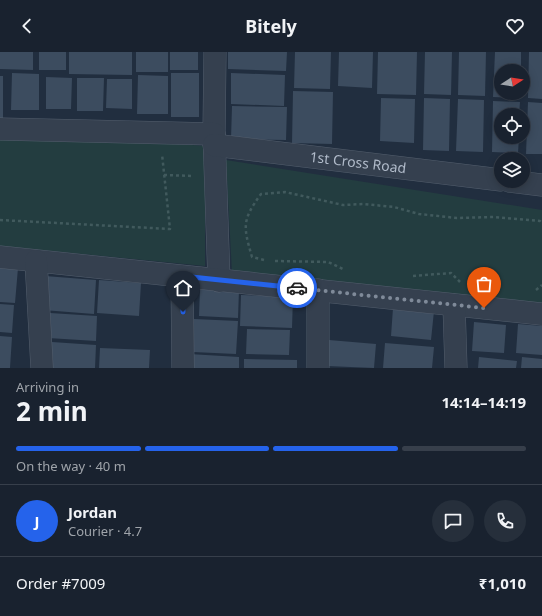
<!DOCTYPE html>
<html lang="en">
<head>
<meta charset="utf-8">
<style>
  :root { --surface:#19222f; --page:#262f3b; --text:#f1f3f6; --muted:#9fa4aa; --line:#373f4b; --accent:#2563eb }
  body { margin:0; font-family:"Noto Sans",sans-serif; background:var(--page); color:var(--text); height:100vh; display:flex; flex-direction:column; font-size:15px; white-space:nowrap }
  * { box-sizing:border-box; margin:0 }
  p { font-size:13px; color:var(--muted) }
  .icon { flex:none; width:22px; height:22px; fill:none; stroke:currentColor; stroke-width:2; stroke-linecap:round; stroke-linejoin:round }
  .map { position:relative; height:316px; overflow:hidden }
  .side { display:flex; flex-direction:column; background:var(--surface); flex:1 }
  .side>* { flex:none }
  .needle { width:26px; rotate:78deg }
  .controls { position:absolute; left:494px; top:12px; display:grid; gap:8px }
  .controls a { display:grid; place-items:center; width:36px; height:36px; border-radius:50%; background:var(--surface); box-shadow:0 2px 10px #0003,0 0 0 1px var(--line); font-size:20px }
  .pin { position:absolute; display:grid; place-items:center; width:34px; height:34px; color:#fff; margin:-41px -17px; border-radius:50% 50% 50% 0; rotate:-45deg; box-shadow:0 0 4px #0007 }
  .pin .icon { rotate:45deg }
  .courier { position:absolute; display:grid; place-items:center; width:40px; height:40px; margin:-20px; border:3px solid #2563eb; border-radius:50%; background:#fff; color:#222; box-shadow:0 1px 5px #0007 }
  .overview em { font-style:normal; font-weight:700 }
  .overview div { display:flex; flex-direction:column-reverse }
  .overview { display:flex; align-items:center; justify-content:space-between; height:68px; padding:0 16px }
  h1 { font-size:26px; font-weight:700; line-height:30px }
  .bar { display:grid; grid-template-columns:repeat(4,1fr); gap:6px 4px; align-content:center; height:48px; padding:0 16px }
  .bar i { height:5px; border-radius:3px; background:var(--line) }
  .bar .on { background:var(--accent) }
  .bar p { grid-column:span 4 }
  .line { display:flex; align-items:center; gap:10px; padding:0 16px; border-top:1px solid var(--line) }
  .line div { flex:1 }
  .round { display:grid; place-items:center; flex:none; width:42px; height:42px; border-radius:21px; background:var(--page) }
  header { display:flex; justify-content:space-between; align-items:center; height:52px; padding:0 16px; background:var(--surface); font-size:18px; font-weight:700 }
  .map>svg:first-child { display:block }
  .green { fill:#233d40 }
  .building { fill:#3c4c5f }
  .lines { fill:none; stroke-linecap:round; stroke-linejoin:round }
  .street-casing { stroke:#535e6d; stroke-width:23 }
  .path { stroke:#415a5d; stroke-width:2.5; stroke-dasharray:3 3; stroke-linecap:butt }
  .street { stroke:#35404f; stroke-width:22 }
  .done { stroke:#7f8a99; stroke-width:4; stroke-dasharray:0 7.2 }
  .route { stroke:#2563eb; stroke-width:5 }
  .labels { text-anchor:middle; stroke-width:3; stroke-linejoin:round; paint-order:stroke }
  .street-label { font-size:14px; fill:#b1bbca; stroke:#1a2534 }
</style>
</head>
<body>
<header><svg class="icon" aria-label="back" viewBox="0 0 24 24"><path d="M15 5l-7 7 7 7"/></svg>Bitely<svg class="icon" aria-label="heart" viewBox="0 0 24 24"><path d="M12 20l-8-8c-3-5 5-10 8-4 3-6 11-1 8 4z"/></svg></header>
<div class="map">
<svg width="542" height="316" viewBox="0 0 542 316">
  <rect width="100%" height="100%" fill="#212e3f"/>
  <path class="green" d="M 0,78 L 205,94 L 205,214 L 0,194 Z
    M 226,108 L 542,158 L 542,252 L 232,221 Z"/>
  <path class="building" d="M 0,0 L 33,0 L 33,18 L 0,17 Z
    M 39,0 L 66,0 L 66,18 L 39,18 Z
    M 69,0 L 132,0 L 132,23 L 69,22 Z
    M 136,0 L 168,0 L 168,20 L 136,20 Z
    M 170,0 L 198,0 L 198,18 L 170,18 Z
    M 228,0 L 287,0 L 286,19 L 228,17 Z
    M 295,0 L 331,0 L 330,37 L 294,36 Z
    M 339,0 L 373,0 L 372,36 L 338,34 Z
    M 378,0 L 417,0 L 416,43 L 377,42 Z
    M 425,0 L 452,0 L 451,43 L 424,42 Z
    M 459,0 L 486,0 L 485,44 L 458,43 Z
    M 495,0 L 521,0 L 521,19 L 501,19 L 501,41 L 520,41 L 520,46 L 493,45 Z
    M 529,0 L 542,0 L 542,47 L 528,46 Z
    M 12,21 L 39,22 L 39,58 L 11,58 Z
    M 171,21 L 199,21 L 199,65 L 171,65 Z
    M 231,21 L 285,23 L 284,54 L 231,52 Z
    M 138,23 L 168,24 L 168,62 L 137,62 Z
    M 0,24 L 3,24 L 3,69 L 0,69 Z
    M 46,25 L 72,26 L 71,57 L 46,57 Z
    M 77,26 L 104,26 L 103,59 L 77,59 Z
    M 107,27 L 132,27 L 132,57 L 106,56 Z
    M 293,39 L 333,40 L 332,92 L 292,91 Z
    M 381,46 L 415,47 L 414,91 L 380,89 Z
    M 424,46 L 450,47 L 449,99 L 423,98 Z
    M 458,47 L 484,48 L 483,100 L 456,99 Z
    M 493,49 L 520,50 L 519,63 L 501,63 L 501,85 L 519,85 L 518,101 L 492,100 Z
    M 528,50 L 542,51 L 542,102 L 526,102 Z
    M 232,54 L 287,55 L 286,88 L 231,87 Z
    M 0,215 L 18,216 L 15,251 L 0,250 Z
    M 45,224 L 96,228 L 94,262 L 43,258 Z
    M 99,228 L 141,231 L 139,264 L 97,261 Z
    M 200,237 L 239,238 L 238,266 L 199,264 Z
    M 241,243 L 293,245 L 292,276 L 240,274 Z
    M 0,252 L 14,253 L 12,281 L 0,280 Z
    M 393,256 L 434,259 L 431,288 L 391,284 Z
    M 50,261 L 97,264 L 96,289 L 48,286 Z
    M 194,267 L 238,269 L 236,302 L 193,300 Z
    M 474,270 L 506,273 L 504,301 L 472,299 Z
    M 518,272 L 542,274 L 542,303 L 516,301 Z
    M 247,277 L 290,278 L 289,303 L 246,302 Z
    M 0,284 L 12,285 L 10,316 L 0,316 Z
    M 329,288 L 376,292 L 374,316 L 327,314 Z
    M 52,290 L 96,293 L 95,316 L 51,316 Z
    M 385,291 L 434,295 L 432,316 L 383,316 Z
    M 100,296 L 150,298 L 149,316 L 99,316 Z
    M 189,302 L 239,305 L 239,316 L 189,316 Z
    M 479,305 L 517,309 L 516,316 L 478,316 Z
    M 522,305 L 542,307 L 542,316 L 521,316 Z
    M 244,307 L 297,308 L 297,316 L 244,316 Z"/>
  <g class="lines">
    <defs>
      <g id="street">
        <path d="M 215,0 L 214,82 L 219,229"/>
        <path d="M 0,77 L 214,82"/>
        <path id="s1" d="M 214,93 L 501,128"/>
        <path d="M 509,129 L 542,133"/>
        <path d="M 0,205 L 542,262"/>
        <path d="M 36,209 L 42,316"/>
        <path d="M 182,225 L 183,316"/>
        <path d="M 318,238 L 318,316"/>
        <path d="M 454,253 L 456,316"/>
      </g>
    </defs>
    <use href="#street" class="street-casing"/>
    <path class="path" d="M 164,123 L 194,124
      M 0,168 L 170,177 L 162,102
      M 264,208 L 252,205 C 243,174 242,168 261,142 L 285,140 L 343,153 L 364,152 L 394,155 L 419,162 L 457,166 L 494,165 L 540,169 L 542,172
      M 275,209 L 328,210 L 343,217
      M 413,224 L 451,221 L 460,230
      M 536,238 L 542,233"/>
    <use href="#street" class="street"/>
  </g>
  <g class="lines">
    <path class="done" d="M 297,236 L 484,256"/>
    <path class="route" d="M 183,260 L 182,224 L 297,236"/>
  </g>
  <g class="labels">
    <g class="street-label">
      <text dy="5" stroke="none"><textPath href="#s1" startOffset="145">1st Cross Road</textPath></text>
    </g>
  </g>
</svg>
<div class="controls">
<a><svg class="needle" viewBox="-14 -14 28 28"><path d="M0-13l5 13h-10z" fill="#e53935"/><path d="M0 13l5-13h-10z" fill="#9fa4aa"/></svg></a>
<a><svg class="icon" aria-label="locate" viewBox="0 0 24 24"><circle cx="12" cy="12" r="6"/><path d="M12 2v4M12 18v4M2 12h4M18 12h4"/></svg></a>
<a><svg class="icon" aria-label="layers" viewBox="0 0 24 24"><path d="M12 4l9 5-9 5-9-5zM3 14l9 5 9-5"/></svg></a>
</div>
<div class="pin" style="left:484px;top:256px;background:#ea580c"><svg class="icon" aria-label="bag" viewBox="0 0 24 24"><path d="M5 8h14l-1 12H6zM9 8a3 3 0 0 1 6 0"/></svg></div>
<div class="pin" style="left:183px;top:260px;background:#1f2937"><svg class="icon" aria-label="home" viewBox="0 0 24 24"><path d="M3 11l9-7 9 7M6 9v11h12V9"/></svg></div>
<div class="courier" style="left:297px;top:236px"><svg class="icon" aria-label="car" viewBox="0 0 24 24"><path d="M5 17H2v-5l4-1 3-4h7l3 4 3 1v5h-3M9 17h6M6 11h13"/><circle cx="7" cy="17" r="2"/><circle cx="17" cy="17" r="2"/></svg></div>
</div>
<section class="side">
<div class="overview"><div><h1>2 min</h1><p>Arriving in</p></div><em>14:14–14:19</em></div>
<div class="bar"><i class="on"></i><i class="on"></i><i class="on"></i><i></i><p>On the way · 40 m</p></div>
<div class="line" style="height:72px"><b class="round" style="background:var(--accent);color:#fff">J</b><div><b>Jordan</b><p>Courier · 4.7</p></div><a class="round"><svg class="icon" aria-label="chat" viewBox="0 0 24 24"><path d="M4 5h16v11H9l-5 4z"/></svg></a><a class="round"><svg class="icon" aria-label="phone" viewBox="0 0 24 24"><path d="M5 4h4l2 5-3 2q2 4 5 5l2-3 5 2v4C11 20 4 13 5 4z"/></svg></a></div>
<div class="line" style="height:52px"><div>Order #7009</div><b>₹1,010</b></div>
</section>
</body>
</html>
